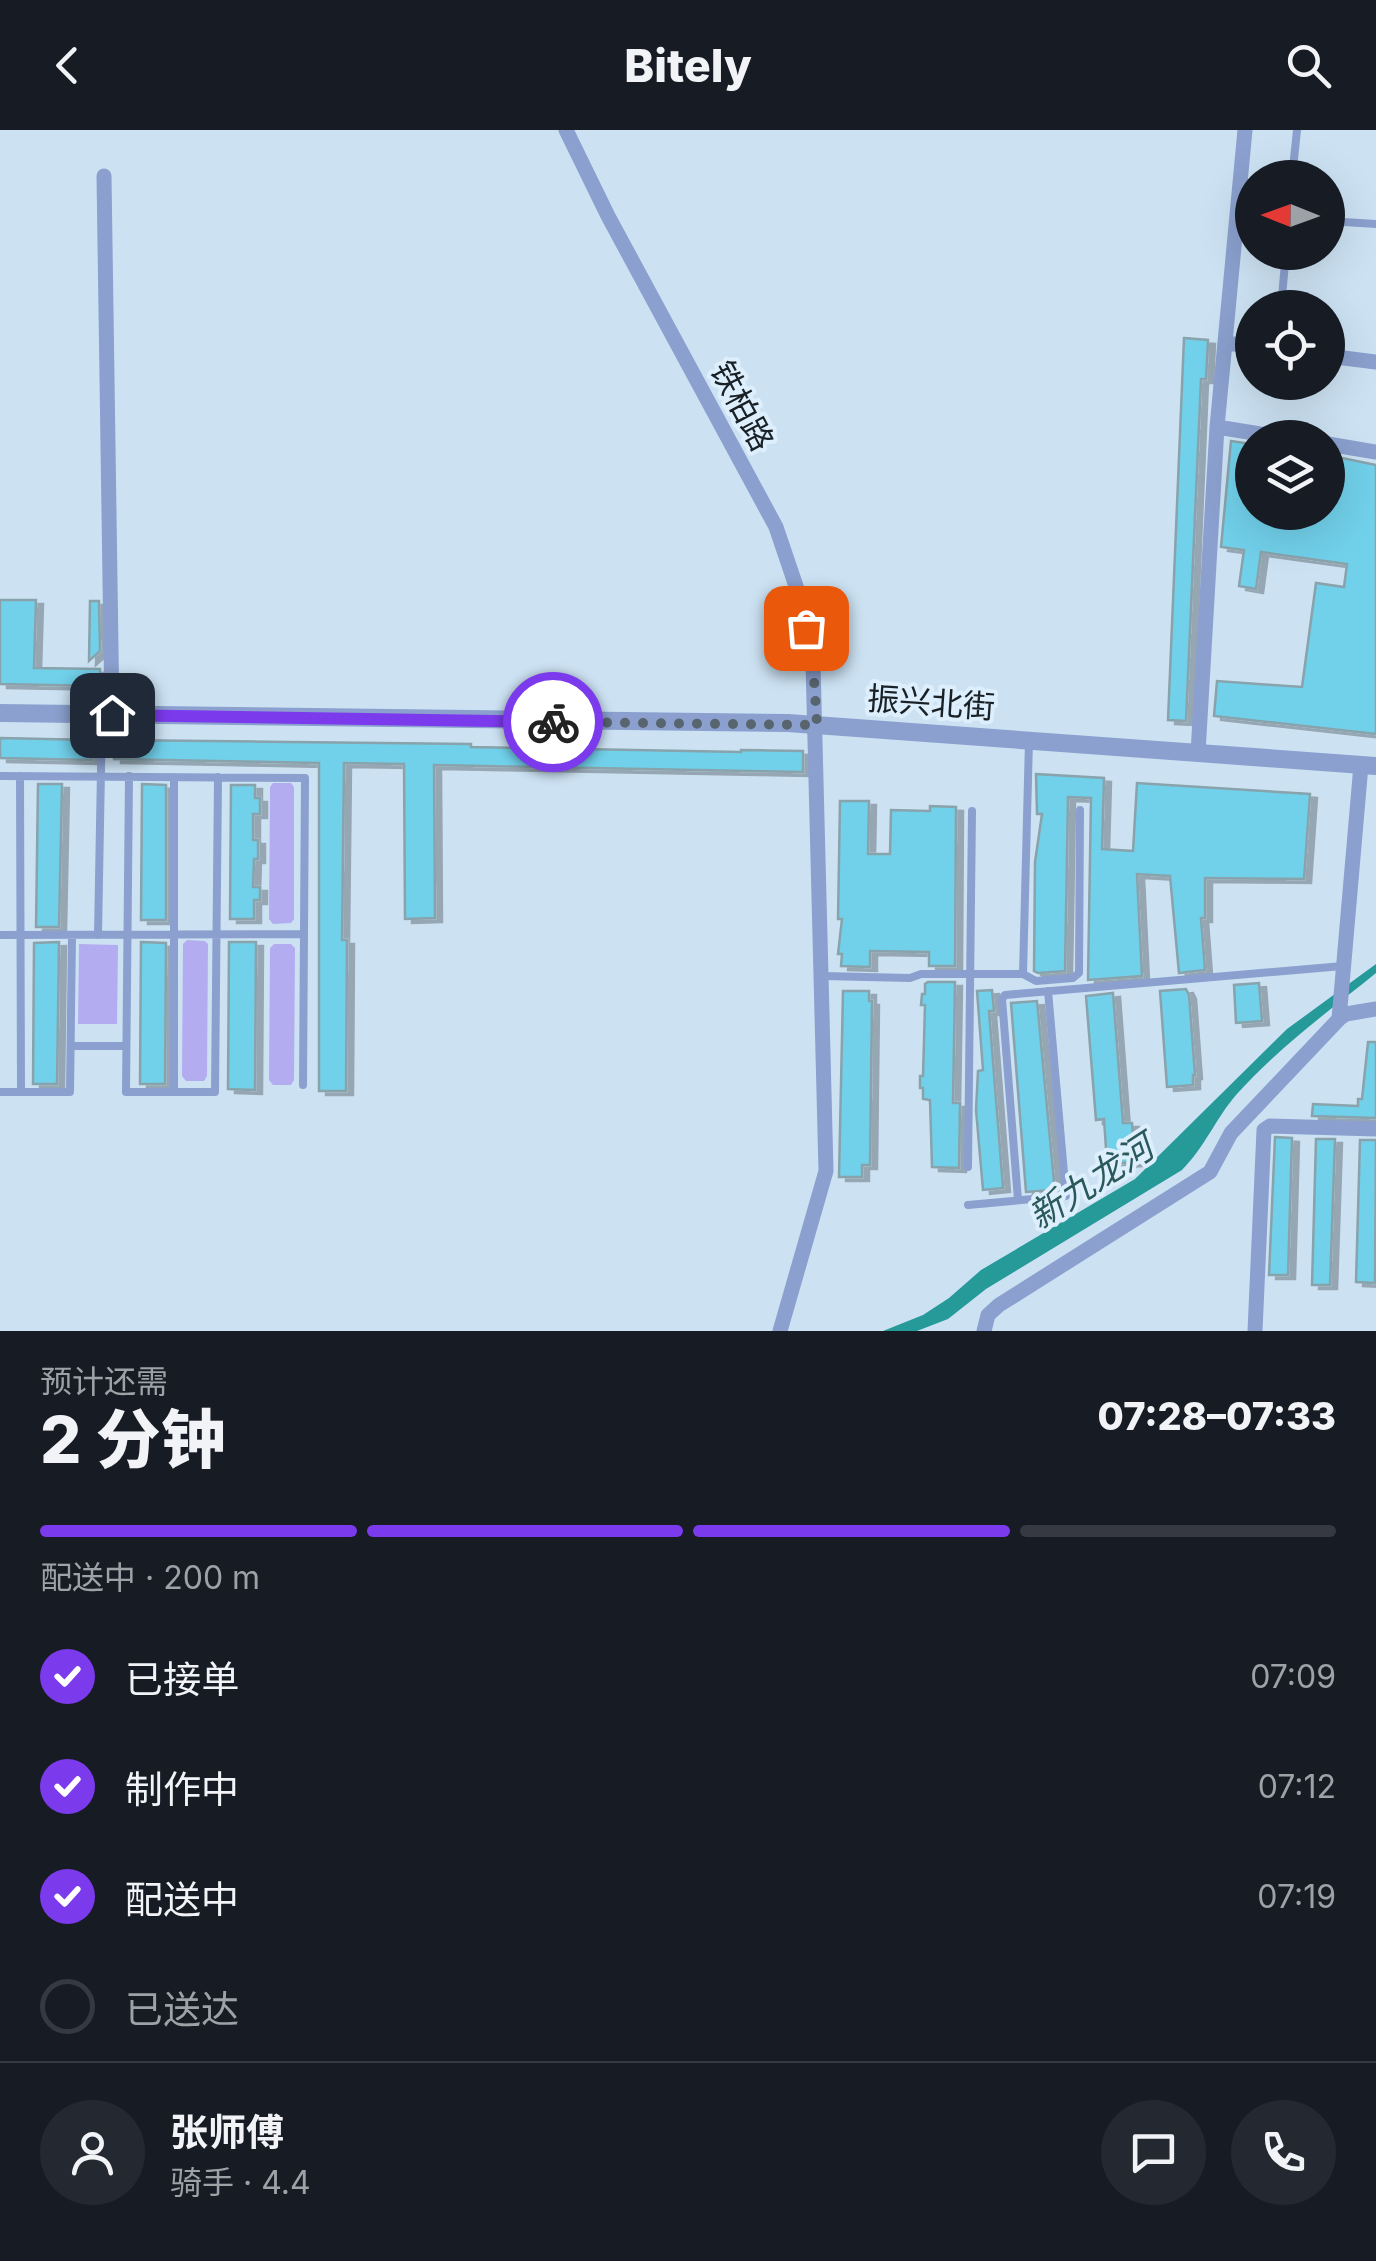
<!DOCTYPE html>
<html lang="zh">
<head>
<meta charset="utf-8">
<style>
  :root { --surface:#171b24; --page:#242831; --text:#f1f3f6; --muted:#9ea1a6; --line:#363941; --accent:#7c3aed }
  body { margin:0; font-family:Inter,"Noto Sans SC",sans-serif; background:var(--page); color:var(--text); height:100vh; display:flex; flex-direction:column; font-size:38px; white-space:nowrap }
  * { box-sizing:border-box; margin:0 }
  p { font-size:32px; color:var(--muted) }
  .icon { flex:none; width:55px; height:55px; fill:none; stroke:currentColor; stroke-width:2; stroke-linecap:round; stroke-linejoin:round }
  .map { position:relative; height:1201px; overflow:hidden }
  .side { display:flex; flex-direction:column; background:var(--surface); flex:1 }
  .side>* { flex:none }
  .needle { width:65px; rotate:271deg }
  .controls { position:absolute; left:1235px; top:30px; display:grid; gap:20px }
  .controls a { display:grid; place-items:center; width:110px; height:110px; border-radius:50%; background:var(--surface); box-shadow:0 10px 40px #0002; font-size:50px }
  .pin { position:absolute; display:grid; place-items:center; width:85px; height:85px; color:#fff; margin:-42px; border-radius:20px; box-shadow:0 5px 15px #0006 }
  .courier { position:absolute; display:grid; place-items:center; width:100px; height:100px; margin:-50px; border:8px solid #7c3aed; border-radius:50%; background:#fff; color:#222; box-shadow:0 2px 12px #0007 }
  .summary em { font-style:normal; font-weight:800 }
  .summary div { display:flex; flex-direction:column-reverse }
  .summary { display:flex; align-items:center; justify-content:space-between; height:170px; padding:0 40px }
  h1 { font-size:65px; font-weight:800; line-height:75px }
  .bar { display:grid; grid-template-columns:repeat(4,1fr); gap:15px 10px; align-content:center; height:120px; padding:0 40px }
  .bar i { height:12px; border-radius:8px; background:var(--line) }
  .bar .current { background:var(--accent) }
  .bar p { grid-column:span 4 }
  .line { display:flex; align-items:center; gap:25px; padding:0 40px; border-top:2px solid var(--line) }
  .line div { flex:1 }
  .round { display:grid; place-items:center; flex:none; width:105px; height:105px; border-radius:52px; background:var(--page) }
  ol { padding:0 40px; list-style:none }
  li { display:flex; align-items:center; gap:30px; height:110px }
  li p { margin-inline-start:auto }
  li .icon { padding:10px; border-radius:50%; background:var(--accent); color:#fff; stroke-width:4 }
  li:last-child { color:var(--muted) }
  li i { width:55px; height:55px; border:5px solid var(--line); border-radius:50% }
  header { display:flex; justify-content:space-between; align-items:center; height:130px; padding:0 40px; background:var(--surface); font-size:45px; font-weight:800 }
  .map>svg:first-child { display:block }
  .green { fill:#b3acf0 }
  .water { fill:#269999 }
  .building { fill:#71d0ea; stroke:#88a3ac; stroke-width:2.5; filter:url(#shadow) }
  .lines { fill:none; stroke-linecap:round; stroke-linejoin:round }
  .service { stroke:#8ba0ce; stroke-width:8 }
  .minor { stroke:#8ba0ce; stroke-width:15 }
  .tertiary { stroke:#8ba0ce; stroke-width:18 }
  .done { stroke:#58656e; stroke-width:10; stroke-dasharray:0 18 }
  .route { stroke:#7c3aed; stroke-width:12 }
  .labels { text-anchor:middle; stroke-width:8; stroke-linejoin:round; paint-order:stroke }
  .street-label { font-size:32px; fill:#192127; stroke:#ddeefc }
  .water-label { font-size:35px; font-style:italic; fill:#2b5959; stroke:#ddeefc }
</style>
</head>
<body>
<header><svg class="icon" aria-label="back" viewBox="0 0 24 24"><path d="M15 5l-7 7 7 7"/></svg>Bitely<svg class="icon" aria-label="search" viewBox="0 0 24 24"><circle cx="10" cy="10" r="6"/><path d="M15 15l6 6"/></svg></header>
<div class="map">
<svg width="1376" height="1201" viewBox="0 0 1376 1201">
  <defs>
    <filter id="shadow"><feDropShadow dx="7" dy="4" stdDeviation="0" flood-color="#0004"/></filter>
  </defs>
  <rect width="100%" height="100%" fill="#cce2f3"/>
  <path class="green" d="M 273,653 L 291,653 L 294,657 L 294,789 L 291,793 L 273,794 L 269,789 L 270,657 Z
    M 187,810 L 205,811 L 208,814 L 207,946 L 204,951 L 186,951 L 182,946 L 183,814 Z
    M 79,814 L 118,815 L 117,894 L 78,894 Z
    M 274,814 L 291,814 L 295,818 L 294,950 L 291,955 L 273,955 L 269,950 L 270,818 Z"/>
  <path class="water" d="M 1376,834 L 1376,843 C 1329,881 1277,919 1236,965 C 1216,988 1205,1017 1182,1040 L 986,1159 L 948,1189 L 917,1201 L 883,1201 L 923,1185 L 949,1168 L 981,1140 L 1135,1049 L 1287,899 Z"/>
  <path class="building" d="M 1184,208 L 1208,210 L 1206,249 L 1201,249 L 1186,591 L 1168,590 Z
    M 1231,311 L 1252,314 L 1252,382 L 1328,382 L 1328,325 L 1376,335 L 1376,604 L 1214,586 L 1217,551 L 1302,557 L 1316,453 L 1344,457 L 1347,434 L 1261,422 L 1256,459 L 1239,456 L 1244,420 L 1221,417 Z
    M 0,470 L 36,470 L 34,538 L 100,539 L 100,556 L 0,554 Z
    M 90,471 L 99,471 L 100,521 L 89,531 Z
    M 0,608 L 92,610 L 92,630 L 0,628 Z
    M 114,610 L 471,614 L 471,617 L 741,622 L 741,620 L 803,621 L 803,642 L 434,635 L 435,788 L 405,789 L 404,634 L 344,633 L 342,810 L 347,810 L 346,961 L 319,961 L 319,633 L 114,629 Z
    M 1036,644 L 1104,648 L 1102,719 L 1133,721 L 1137,653 L 1310,664 L 1304,749 L 1205,748 L 1205,788 L 1201,788 L 1205,840 L 1179,843 L 1170,746 L 1137,744 L 1142,846 L 1088,850 L 1091,668 L 1068,667 L 1065,841 L 1038,843 L 1034,841 L 1035,732 L 1042,684 L 1037,684 Z
    M 38,654 L 62,654 L 59,797 L 36,797 Z
    M 142,654 L 166,655 L 166,790 L 141,790 Z
    M 231,655 L 255,655 L 255,668 L 260,668 L 260,684 L 253,684 L 253,710 L 258,710 L 258,729 L 254,729 L 253,757 L 260,757 L 260,770 L 254,770 L 254,789 L 230,789 Z
    M 840,671 L 869,671 L 868,724 L 890,724 L 891,680 L 930,681 L 930,676 L 956,677 L 955,836 L 929,836 L 929,822 L 870,821 L 870,837 L 841,836 L 842,824 L 838,824 L 842,789 L 838,789 Z
    M 59,812 L 57,954 L 33,954 L 34,813 Z
    M 141,812 L 166,813 L 165,954 L 140,954 Z
    M 229,812 L 256,812 L 255,960 L 228,959 Z
    M 928,852 L 955,852 L 953,973 L 960,973 L 959,1038 L 932,1037 L 930,970 L 923,969 L 923,958 L 920,958 L 920,946 L 923,946 L 925,875 L 921,875 L 922,864 L 925,864 L 925,854 Z
    M 1259,853 L 1262,891 L 1236,893 L 1234,855 Z
    M 1186,859 L 1189,865 L 1195,945 L 1193,945 L 1193,955 L 1167,957 L 1160,861 Z
    M 992,860 L 994,881 L 989,881 L 1003,1058 L 983,1060 L 976,980 L 978,941 L 983,940 L 977,861 Z
    M 843,861 L 869,861 L 869,871 L 872,871 L 870,1035 L 862,1035 L 862,1047 L 839,1047 Z
    M 1113,863 L 1123,993 L 1132,993 L 1135,1032 L 1107,1034 L 1104,989 L 1096,990 L 1086,866 Z
    M 1037,871 L 1054,1052 L 1052,1060 L 1026,1062 L 1011,873 Z
    M 1368,912 L 1376,912 L 1376,988 L 1312,986 L 1313,974 L 1358,976 L 1358,969 L 1362,969 Z
    M 1275,1007 L 1292,1008 L 1288,1145 L 1269,1145 Z
    M 1316,1009 L 1335,1009 L 1330,1155 L 1312,1155 Z
    M 1360,1010 L 1376,1010 L 1375,1153 L 1356,1152 Z"/>
  <g class="lines">
    <path class="service" d="M 1292,48 L 1297,0
      M 1237,84 L 1252,86
      M 1328,91 L 1376,94
      M 1281,178 L 1286,122
      M 0,646 L 305,648 L 303,955
      M 20,646 L 21,962
      M 129,646 L 126,962 L 215,962 L 218,647
      M 174,647 L 174,962
      M 0,805 L 304,804
      M 98,805 L 102,585
      M 1023,844 L 1036,851 L 1073,848 L 1079,843 L 1080,680
      M 823,846 L 910,848 L 921,844 L 1023,844 L 1029,610
      M 71,916 L 126,916
      M 0,962 L 70,962 L 72,805
      M 968,1037 L 972,681
      M 1018,1070 L 1002,869 L 1005,865 L 1343,836
      M 968,1075 L 1066,1066 L 1048,861"/>
    <path class="minor" d="M 566,0 L 608,86 L 776,397 L 798,462 L 813,533 L 826,1041 L 780,1201
      M 104,46 L 112,585
      M 1225,213 L 1252,216
      M 1328,226 L 1376,232
      M 1217,297 L 1285,308
      M 1328,314 L 1376,322
      M 1198,623 L 1217,297 L 1245,0
      M 1339,889 L 1361,635
      M 984,1201 L 988,1185 L 999,1175 L 1210,1042 L 1231,1003 L 1339,889 L 1346,884 L 1376,879
      M 1255,1201 L 1264,1000 L 1270,996 L 1376,999"/>
    <path class="tertiary" d="M 0,583 L 788,593 L 1376,636"/>
  </g>
  <g class="lines">
    <path class="done" d="M 553,592 L 817,595 L 813,533 L 806,498"/>
    <path class="route" d="M 112,585 L 553,592"/>
  </g>
  <g class="labels">
    <g class="street-label">
      <text transform="translate(742 276) rotate(62)" y="11">铁柏路</text>
      <text transform="translate(931 573) rotate(4)" y="11">振兴北街</text>
    </g>
    <g class="water-label">
      <text transform="translate(1091 1052) rotate(-33)" y="12">新九龙河</text>
    </g>
  </g>
</svg>
<div class="controls">
<a><svg class="needle" viewBox="-14 -14 28 28"><path d="M0-13l5 13h-10z" fill="#e53935"/><path d="M0 13l5-13h-10z" fill="#9ea1a6"/></svg></a>
<a><svg class="icon" aria-label="locate" viewBox="0 0 24 24"><circle cx="12" cy="12" r="6"/><path d="M12 2v4M12 18v4M2 12h4M18 12h4"/></svg></a>
<a><svg class="icon" aria-label="layers" viewBox="0 0 24 24"><path d="M12 4l9 5-9 5-9-5zM3 14l9 5 9-5"/></svg></a>
</div>
<div class="pin" style="left:806px;top:498px;background:#ea580c"><svg class="icon" aria-label="bag" viewBox="0 0 24 24"><path d="M5 8h14l-1 12H6zM9 8a3 3 0 0 1 6 0"/></svg></div>
<div class="pin" style="left:112px;top:585px;background:#1f2937"><svg class="icon" aria-label="home" viewBox="0 0 24 24"><path d="M3 11l9-7 9 7M6 9v11h12V9"/></svg></div>
<div class="courier" style="left:553px;top:592px"><svg class="icon" aria-label="bike" viewBox="0 0 24 24"><circle cx="6" cy="16" r="4"/><circle cx="18" cy="16" r="4"/><path d="M6 16l4-8h5l3 8M10 8l3 8H6M13 5h3"/></svg></div>
</div>
<section class="side">
<div class="summary"><div><h1>2 分钟</h1><p>预计还需</p></div><em>07:28–07:33</em></div>
<div class="bar"><i class="current"></i><i class="current"></i><i class="current"></i><i></i><p>配送中 · 200 m</p></div>
<ol>
<li><svg class="icon" aria-label="check" viewBox="0 0 24 24"><path d="M5 12l5 5 9-10"/></svg>已接单<p>07:09</p></li>
<li><svg class="icon" aria-label="check" viewBox="0 0 24 24"><path d="M5 12l5 5 9-10"/></svg>制作中<p>07:12</p></li>
<li><svg class="icon" aria-label="check" viewBox="0 0 24 24"><path d="M5 12l5 5 9-10"/></svg>配送中<p>07:19</p></li>
<li><i></i>已送达</li>
</ol>
<div class="line" style="height:180px"><a class="round"><svg class="icon" aria-label="person" viewBox="0 0 24 24"><circle cx="12" cy="8" r="4"/><path d="M4 21q1-7 8-7t8 7"/></svg></a><div><b>张师傅</b><p>骑手 · 4.4</p></div><a class="round"><svg class="icon" aria-label="chat" viewBox="0 0 24 24"><path d="M4 5h16v11H9l-5 4z"/></svg></a><a class="round"><svg class="icon" aria-label="phone" viewBox="0 0 24 24"><path d="M5 4h4l2 5-3 2q2 4 5 5l2-3 5 2v4C11 20 4 13 5 4z"/></svg></a></div>
</section>
</body>
</html>
